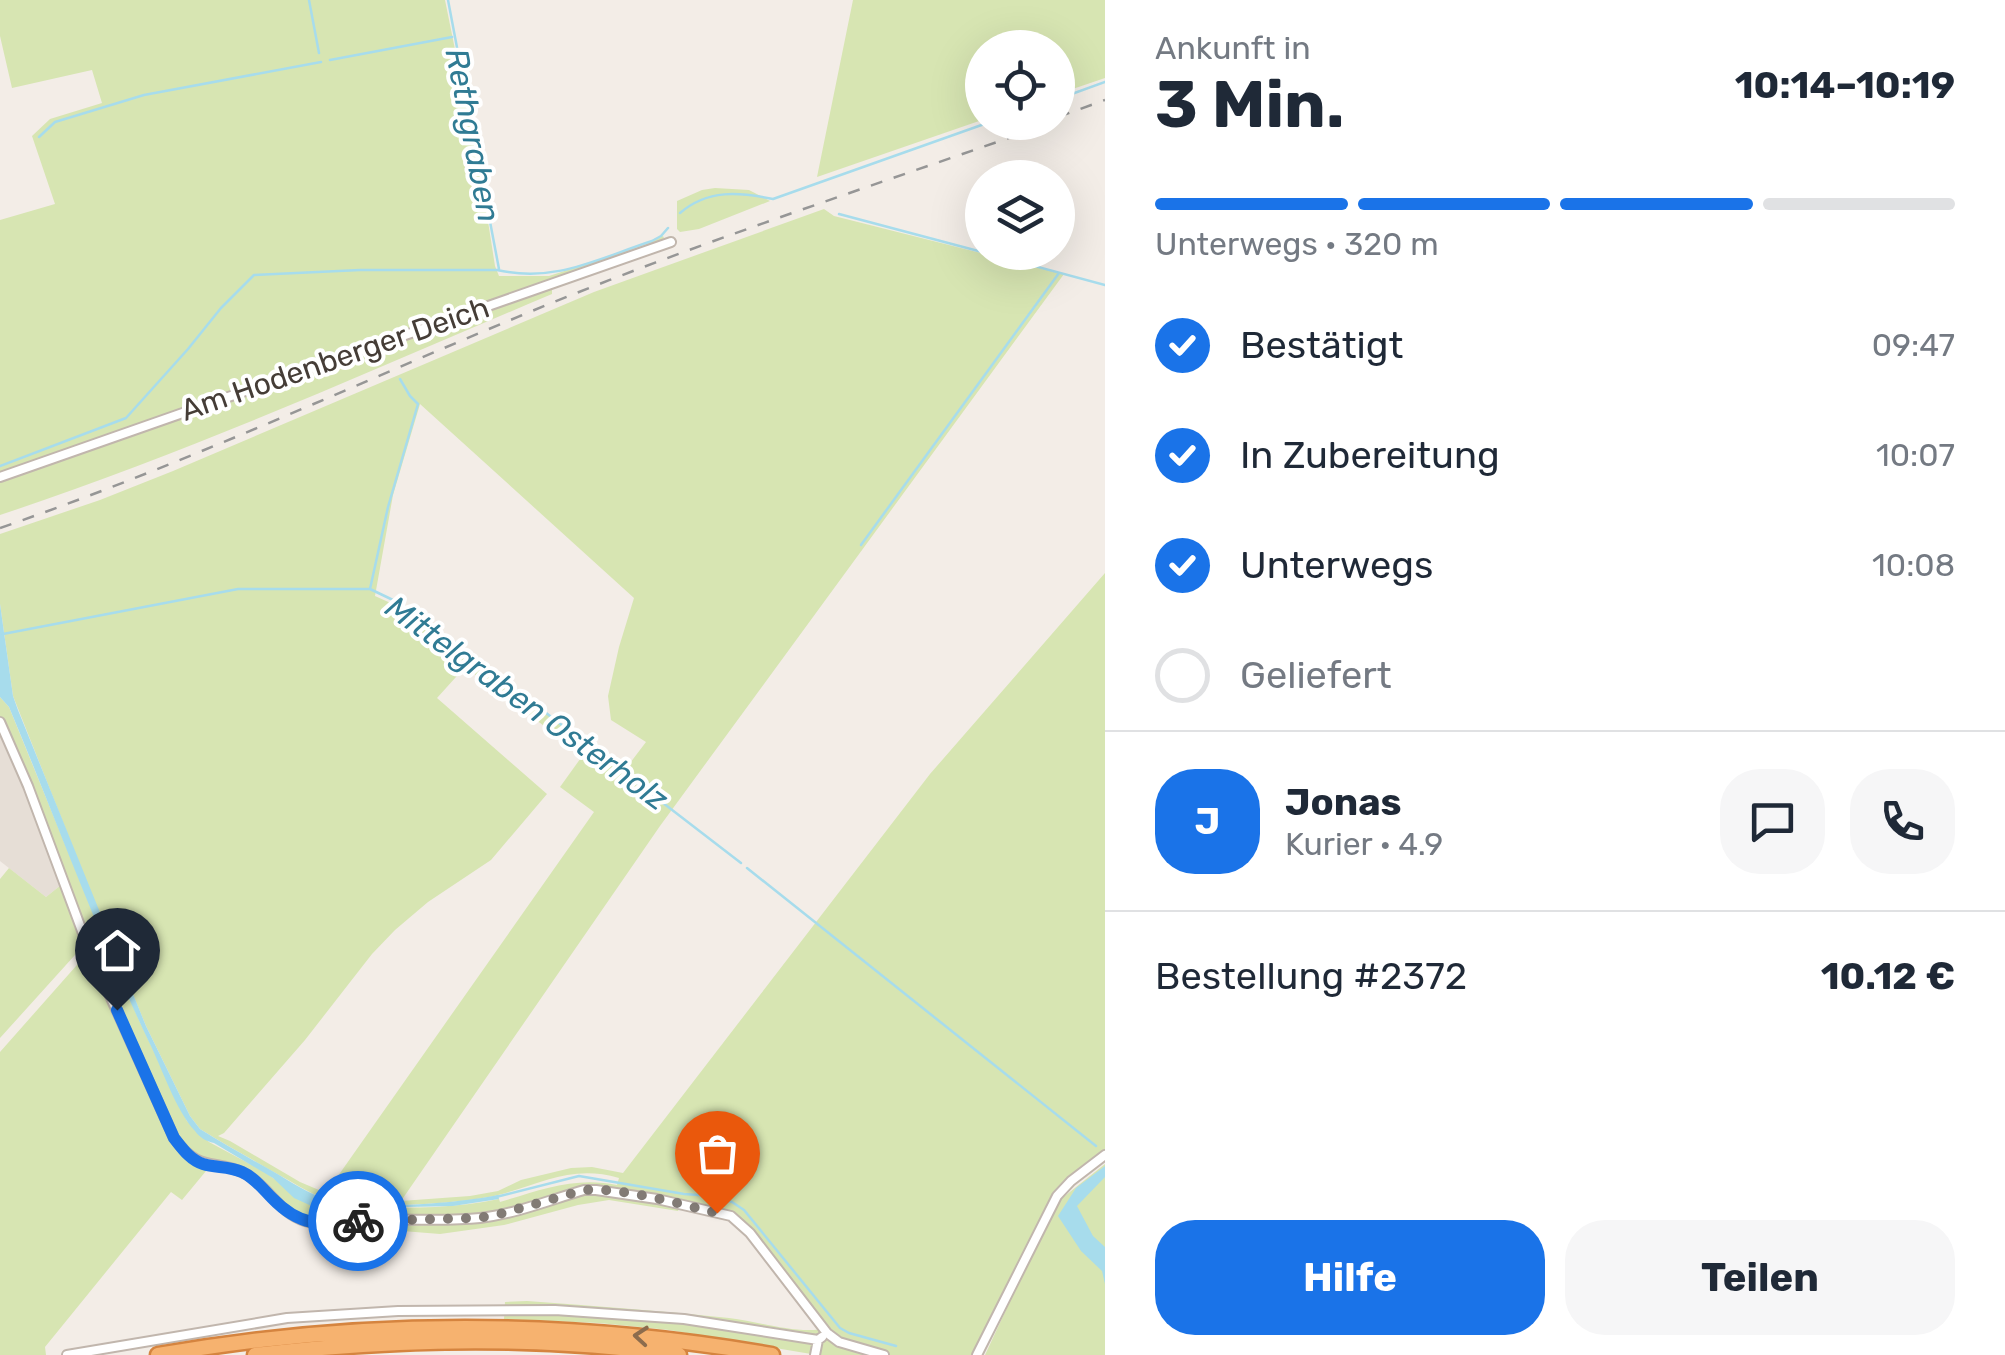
<!DOCTYPE html>
<html lang="de">
<head>
<meta charset="utf-8">
<style>
  :root { --surface:#fff; --page:#f6f6f7; --text:#1f2937; --muted:#747a83; --line:#e0e1e3; --accent:#1a73e8 }
  body { margin:0; font-family:Rubik,sans-serif; background:var(--page); color:var(--text); height:100vh; display:flex; flex-direction:column; font-size:38px; white-space:nowrap }
  * { box-sizing:border-box; margin:0 }
  p { font-size:32px; color:var(--muted) }
  .icon { flex:none; width:55px; height:55px; fill:none; stroke:currentColor; stroke-width:2; stroke-linecap:round; stroke-linejoin:round }
  .map { position:relative; flex:1; overflow:hidden }
  .side { display:flex; flex-direction:column; background:var(--surface); width:900px }
  .side>* { flex:none }
  .tools { position:absolute; left:965px; top:30px; display:grid; gap:20px }
  .tools a { display:grid; place-items:center; width:110px; height:110px; border-radius:50%; background:var(--surface); box-shadow:0 10px 40px #0002; font-size:50px }
  .pin { position:absolute; display:grid; place-items:center; width:85px; height:85px; color:#fff; margin:-102px -42px; border-radius:50% 50% 50% 0; rotate:-45deg; box-shadow:0 0 10px #0007 }
  .pin .icon { rotate:45deg }
  .courier { position:absolute; display:grid; place-items:center; width:100px; height:100px; margin:-50px; border:8px solid #1a73e8; border-radius:50%; background:#fff; color:#222; box-shadow:0 2px 12px #0007 }
  .summary em { font-style:normal; font-weight:700 }
  .summary div { display:flex; flex-direction:column-reverse }
  .summary { display:flex; align-items:center; justify-content:space-between; height:170px; padding:0 50px }
  h1 { font-size:65px; font-weight:700; line-height:75px }
  .bar { display:grid; grid-template-columns:repeat(4,1fr); gap:15px 10px; align-content:center; height:120px; padding:0 50px }
  .bar i { height:12px; border-radius:8px; background:var(--line) }
  .bar .selected { background:var(--accent) }
  .bar p { grid-column:span 4 }
  .line { display:flex; align-items:center; gap:25px; padding:0 50px; border-top:2px solid var(--line) }
  .line div { flex:1 }
  .round { display:grid; place-items:center; flex:none; width:105px; height:105px; border-radius:40px; background:var(--page) }
  ol { padding:0 50px; list-style:none }
  li { display:flex; align-items:center; gap:30px; height:110px }
  li p { margin-inline-start:auto }
  li .icon { padding:10px; border-radius:50%; background:var(--accent); color:#fff; stroke-width:4 }
  li:last-child { color:var(--muted) }
  li i { width:55px; height:55px; border:5px solid var(--line); border-radius:50% }
  .action { display:flex; gap:20px; margin-top:auto; padding:20px 50px }
  .action a { flex:1; height:115px; border-radius:40px; background:var(--accent); color:#fff; font-size:40px; font-weight:700; line-height:115px; text-align:center }
  .action a+a { background:var(--page); color:var(--text) }
  main { display:flex; flex:1; min-height:0 }
  .map>svg:first-child { display:block }
  .residential { fill:#e6ded6 }
  .green { fill:#d7e5b2; fill-rule:evenodd }
  .water { fill:#a7dcec }
  .lines { fill:none; stroke-linecap:round; stroke-linejoin:round }
  .stream { stroke:#a7dcec; stroke-width:2.5 }
  .minor-casing { stroke:#c1b6ad; stroke-width:12 }
  .motorway-casing { stroke:#d5843f; stroke-width:19 }
  .minor { stroke:#fff; stroke-width:8 }
  .motorway { stroke:#f6b26f; stroke-width:14 }
  .rail { stroke:#969696; stroke-width:2.5; stroke-dasharray:12 12; stroke-linecap:butt }
  .oneway { stroke:#8c6c4d }
  .done { stroke:#827b75; stroke-width:10; stroke-dasharray:0 18 }
  .route { stroke:#1a73e8; stroke-width:12 }
  .labels { text-anchor:middle; stroke-width:8; stroke-linejoin:round; paint-order:stroke }
  .street-label { font-size:30px; fill:#453d37; stroke:#fff }
  .water-label { font-size:32px; font-style:italic; fill:#307b94; stroke:#fff }
</style>
</head>
<body>
<main>
<div class="map">
<svg width="1105" height="1355" viewBox="0 0 1105 1355">
  <rect width="100%" height="100%" fill="#f3ede7"/>
  <path class="residential" d="M 0,725 L 46,840 L 61,885 L 46,897 L 0,861 Z"/>
  <path class="green" d="M 0,0 L 445,0 L 482,183 L 495,266 L 499,276 L 549,276 L 645,245 L 663,236 L 664,238 L 653,245 L 0,472 L 0,220 L 55,204 L 32,136 L 50,119 L 102,103 L 92,70 L 12,88 L 0,36 Z
    M 853,0 L 1105,0 L 1105,78 L 1058,94 L 1058,48 L 982,48 L 982,120 L 817,177 Z
    M 715,188 L 749,190 L 770,201 L 699,229 L 680,232 L 677,229 L 677,201 L 702,190 Z
    M 824,209 L 834,216 L 1064,274 L 660,826 L 401,1201 L 470,1196 L 498,1191 L 521,1180 L 571,1168 L 592,1167 L 623,1173 L 930,774 L 1105,573 L 1105,1150 L 1064,1181 L 1053,1192 L 976,1347 L 985,1350 L 983,1355 L 817,1355 L 669,1330 L 599,1323 L 504,1319 L 505,1302 L 527,1301 C 595,1306 662,1311 729,1318 C 763,1322 797,1335 829,1328 L 760,1238 L 733,1213 L 683,1202 L 678,1211 L 609,1200 L 578,1205 L 504,1225 L 440,1234 L 390,1230 L 383,1229 L 390,1226 L 472,1224 L 503,1219 L 581,1194 L 611,1195 L 600,1187 L 587,1186 L 492,1213 L 325,1221 L 311,1220 L 296,1215 L 264,1184 L 195,1156 L 178,1138 L 94,951 L 7,726 L 0,717 L 0,697 L 9,707 L 98,925 L 139,1020 L 187,1121 L 209,1142 L 263,1171 L 316,1208 C 335,1205 352,1208 371,1208 C 414,1208 457,1208 499,1199 L 500,1202 C 540,1190 575,1176 617,1185 L 619,1178 C 570,1164 541,1185 494,1196 C 456,1204 372,1209 334,1201 C 315,1197 296,1184 279,1175 C 253,1160 226,1145 200,1129 L 190,1116 L 146,1026 L 89,888 L 13,696 L 0,604 L 0,534 L 100,500 L 173,471 L 594,292 ZM 420,404 L 634,598 L 619,647 L 608,696 L 611,720 L 646,742 L 624,771 L 443,637 L 395,605 L 375,596 L 393,495 ZM 465,667 L 583,755 L 560,787 L 594,812 L 326,1193 L 300,1182 L 230,1141 L 218,1136 L 224,1133 L 305,1040 L 372,954 L 395,930 L 428,902 L 491,860 L 547,794 L 437,698 Z
    M 552,288 L 552,294 C 370,371 188,453 0,515 L 0,479 Z
    M 9,868 L 46,897 L 61,885 L 84,945 L 0,1038 L 0,879 Z
    M 84,957 L 89,957 L 173,1142 L 181,1152 L 206,1171 L 182,1200 L 171,1192 L 45,1347 L 46,1355 L 0,1355 L 0,1052 Z
    M 1105,1164 L 1105,1355 L 985,1355 L 1044,1228 L 1061,1199 Z"/>
  <path class="water" d="M 0,604 L 13,696 L 18,710 L 146,1026 L 190,1116 L 200,1129 C 224,1144 249,1158 274,1172 C 291,1182 309,1194 329,1200 C 367,1211 458,1203 498,1195 L 499,1199 L 453,1206 L 361,1208 L 333,1205 L 316,1208 L 294,1198 L 273,1178 L 214,1143 C 206,1141 200,1138 195,1131 C 176,1111 162,1068 149,1042 C 97,933 56,819 9,707 L 0,697 Z
    M 1105,1166 L 1105,1177 L 1077,1206 L 1093,1236 L 1105,1247 L 1105,1284 L 1102,1271 L 1081,1251 L 1058,1216 L 1076,1188 Z"/>
  <g class="lines">
    <path class="stream" d="M 309,0 L 319,53
      M 448,0 L 499,269
      M 330,60 L 452,37
      M 1058,99 L 1105,82
      M 39,137 L 55,122 L 144,95 L 321,62
      M 680,213 C 708,189 739,192 773,199 L 990,122
      M 839,214 L 982,252
      M 983,252 L 1105,285
      M 0,466 L 126,418 L 188,349 L 221,308 L 254,275 L 360,270 L 497,270 C 556,283 597,259 652,241 L 661,236 L 668,228
      M 861,545 L 1059,273
      M 370,589 L 388,507 L 418,404 L 410,396 L 400,379
      M 3,634 L 238,589 L 370,589 L 393,600 L 454,642 L 741,863
      M 747,868 L 1096,1146
      M 496,1197 L 579,1176 L 684,1194 L 712,1196 L 732,1202 L 744,1210 L 840,1328 L 849,1333 L 896,1346"/>
    <defs>
      <path id="minor" d="M 0,477 L 671,242
        M 0,722 L 28,786 L 88,947 L 174,1138 C 201,1175 214,1157 246,1174 C 269,1187 279,1213 305,1221 C 325,1227 345,1221 366,1220 C 404,1218 442,1222 480,1218 C 515,1214 550,1200 584,1190 L 596,1190 L 657,1199 L 731,1216 L 750,1233 L 827,1333 L 839,1342 L 884,1355
        M 67,1355 L 287,1318 L 398,1311 L 555,1310 L 684,1319 L 818,1340
        M 815,1355 L 818,1340 L 822,1337
        M 977,1355 L 1057,1196 L 1071,1181 L 1105,1155"/>
      <path id="motorway" d="M 158,1355 C 362,1319 568,1319 772,1355
        M 255,1355 C 395,1338 538,1335 679,1355"/>
    </defs>
    <use href="#minor" class="minor-casing"/>
    <use href="#motorway" class="motorway-casing"/>
    <use href="#minor" class="minor"/>
    <use href="#motorway" class="motorway"/>
    <path class="rail" d="M 1058,117 L 1105,100
      M 0,528 C 177,467 347,388 520,316 C 695,243 876,185 1054,122"/>
  </g>
  <defs><path id="oneway-chevron" d="M-2-3.5L2.5 0L-2 3.5" fill="none" stroke-width="1.6" stroke-linecap="round" stroke-linejoin="round" transform="scale(2.5)"/></defs>
  <use class="oneway" href="#oneway-chevron" transform="translate(641 1336) rotate(-175)"/>
  <g class="lines">
    <path class="done" d="M 358,1221 L 479,1218 L 500,1214 L 584,1190 C 627,1188 675,1203 717,1213"/>
    <path class="route" d="M 117,1010 L 174,1138 C 182,1148 190,1160 203,1164 C 216,1168 229,1166 242,1172 C 255,1178 262,1188 272,1198 C 300,1227 320,1225 358,1221"/>
  </g>
  <g class="labels">
    <g class="street-label">
      <text transform="translate(335 359) rotate(-19)" y="10">Am Hodenberger Deich</text>
    </g>
    <g class="water-label">
      <text transform="translate(473 135) rotate(79)" y="11">Rethgraben</text>
      <text transform="translate(527 703) rotate(36)" y="11">Mittelgraben Osterholz</text>
    </g>
  </g>
</svg>
<div class="tools">
<a><svg class="icon" aria-label="locate" viewBox="0 0 24 24"><circle cx="12" cy="12" r="6"/><path d="M12 2v4M12 18v4M2 12h4M18 12h4"/></svg></a>
<a><svg class="icon" aria-label="layers" viewBox="0 0 24 24"><path d="M12 4l9 5-9 5-9-5zM3 14l9 5 9-5"/></svg></a>
</div>
<div class="pin" style="left:717px;top:1213px;background:#ea580c"><svg class="icon" aria-label="bag" viewBox="0 0 24 24"><path d="M5 8h14l-1 12H6zM9 8a3 3 0 0 1 6 0"/></svg></div>
<div class="pin" style="left:117px;top:1010px;background:#1f2937"><svg class="icon" aria-label="home" viewBox="0 0 24 24"><path d="M3 11l9-7 9 7M6 9v11h12V9"/></svg></div>
<div class="courier" style="left:358px;top:1221px"><svg class="icon" aria-label="bike" viewBox="0 0 24 24"><circle cx="6" cy="16" r="4"/><circle cx="18" cy="16" r="4"/><path d="M6 16l4-8h5l3 8M10 8l3 8H6M13 5h3"/></svg></div>
</div>
<section class="side">
<div class="summary"><div><h1>3 Min.</h1><p>Ankunft in</p></div><em>10:14–10:19</em></div>
<div class="bar"><i class="selected"></i><i class="selected"></i><i class="selected"></i><i></i><p>Unterwegs · 320 m</p></div>
<ol>
<li><svg class="icon" aria-label="check" viewBox="0 0 24 24"><path d="M5 12l5 5 9-10"/></svg>Bestätigt<p>09:47</p></li>
<li><svg class="icon" aria-label="check" viewBox="0 0 24 24"><path d="M5 12l5 5 9-10"/></svg>In Zubereitung<p>10:07</p></li>
<li><svg class="icon" aria-label="check" viewBox="0 0 24 24"><path d="M5 12l5 5 9-10"/></svg>Unterwegs<p>10:08</p></li>
<li><i></i>Geliefert</li>
</ol>
<div class="line" style="height:180px"><b class="round" style="background:var(--accent);color:#fff">J</b><div><b>Jonas</b><p>Kurier · 4.9</p></div><a class="round"><svg class="icon" aria-label="chat" viewBox="0 0 24 24"><path d="M4 5h16v11H9l-5 4z"/></svg></a><a class="round"><svg class="icon" aria-label="phone" viewBox="0 0 24 24"><path d="M5 4h4l2 5-3 2q2 4 5 5l2-3 5 2v4C11 20 4 13 5 4z"/></svg></a></div>
<div class="line" style="height:130px"><div>Bestellung #2372</div><b>10.12 €</b></div>
<div class="action"><a>Hilfe</a><a>Teilen</a></div>
</section>
</main>
</body>
</html>
